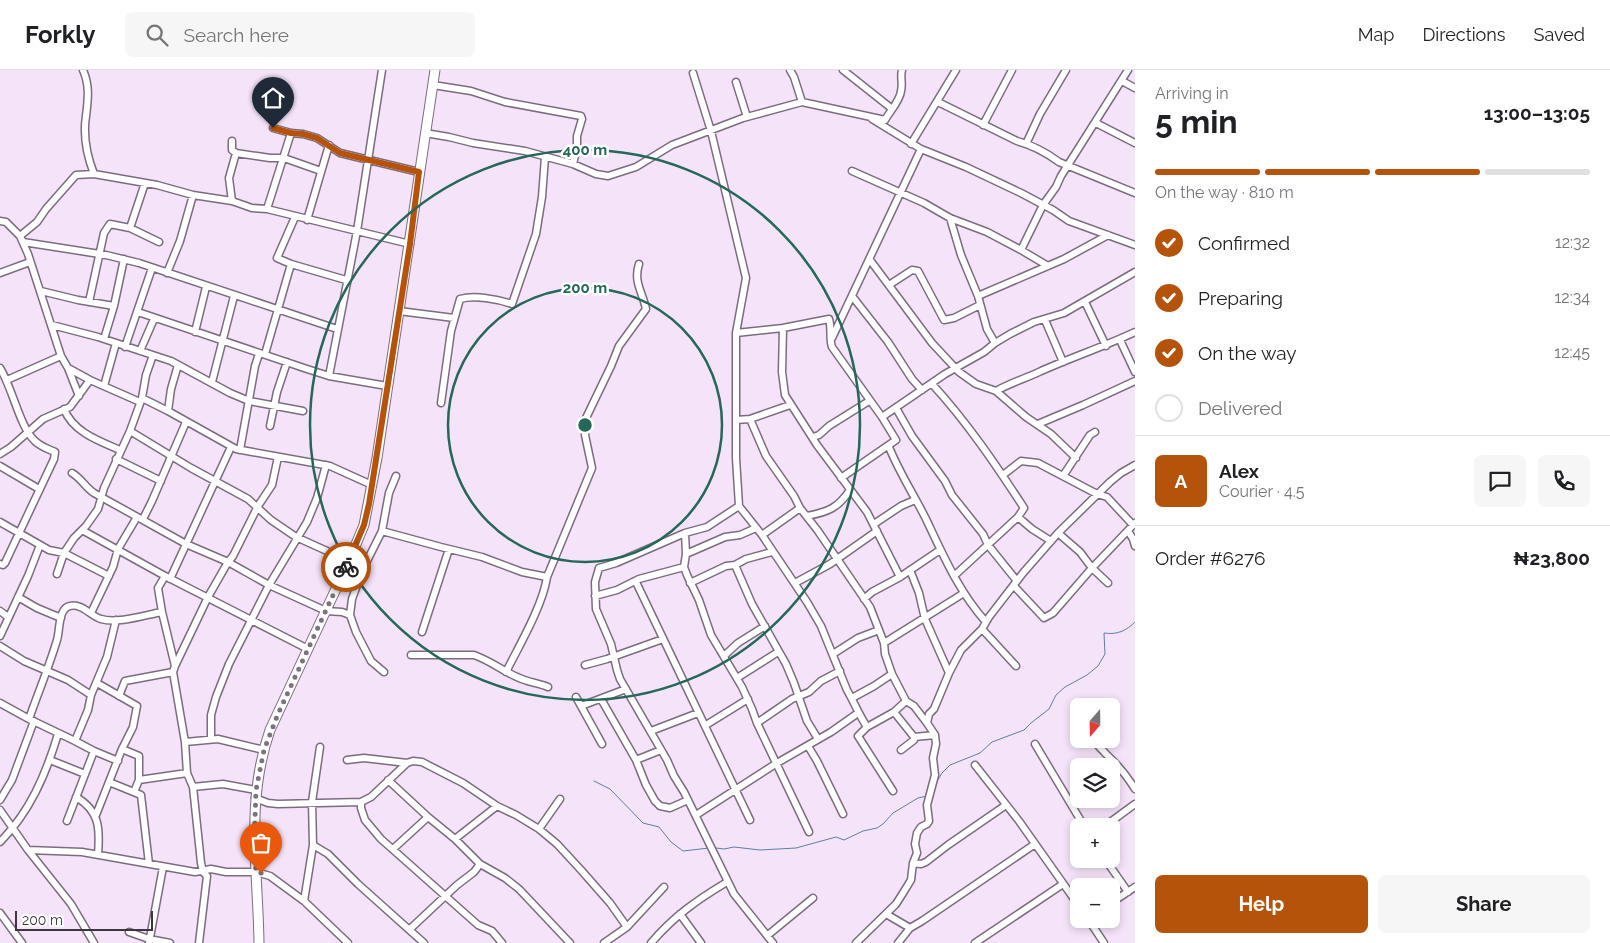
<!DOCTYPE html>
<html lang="en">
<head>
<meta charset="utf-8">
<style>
  :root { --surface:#fff; --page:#f6f6f6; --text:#202124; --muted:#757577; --line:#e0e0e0; --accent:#b45309 }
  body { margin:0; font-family:Raleway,sans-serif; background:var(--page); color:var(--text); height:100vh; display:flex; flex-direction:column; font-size:19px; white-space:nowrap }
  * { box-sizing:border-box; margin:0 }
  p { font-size:16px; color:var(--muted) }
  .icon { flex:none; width:28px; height:28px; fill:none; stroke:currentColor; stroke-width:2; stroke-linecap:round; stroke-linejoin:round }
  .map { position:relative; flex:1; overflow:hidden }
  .panel { display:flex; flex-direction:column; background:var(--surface); width:475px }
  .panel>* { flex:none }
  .needle { width:32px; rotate:200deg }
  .controls { position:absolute; left:1070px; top:628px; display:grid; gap:10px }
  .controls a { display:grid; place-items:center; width:50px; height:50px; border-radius:8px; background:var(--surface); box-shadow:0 2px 8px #0003; font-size:25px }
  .scale { position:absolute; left:15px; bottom:12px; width:138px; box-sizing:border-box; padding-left:5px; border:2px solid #3d363f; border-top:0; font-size:14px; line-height:18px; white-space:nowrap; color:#3d363f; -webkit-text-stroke:4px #fff; paint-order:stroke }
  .pin { position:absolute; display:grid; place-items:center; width:42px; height:42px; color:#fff; margin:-51px -21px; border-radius:50% 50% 50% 0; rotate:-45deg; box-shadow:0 0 5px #0007 }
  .pin .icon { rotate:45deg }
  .courier { position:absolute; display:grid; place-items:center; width:50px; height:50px; margin:-25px; border:4px solid #b45309; border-radius:50%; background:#fff; color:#222; box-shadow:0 1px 6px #0007 }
  .headline em { font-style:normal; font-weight:700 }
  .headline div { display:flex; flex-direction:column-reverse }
  .headline { display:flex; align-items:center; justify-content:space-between; height:85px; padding:0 20px }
  h1 { font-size:32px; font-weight:700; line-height:38px }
  .bar { display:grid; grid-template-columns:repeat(4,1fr); gap:8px 5px; align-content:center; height:60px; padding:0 20px }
  .bar i { height:6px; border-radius:4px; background:var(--line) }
  .bar .active { background:var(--accent) }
  .bar p { grid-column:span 4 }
  .line { display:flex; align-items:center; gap:12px; padding:0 20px; border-top:1px solid var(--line) }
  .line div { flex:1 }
  .round { display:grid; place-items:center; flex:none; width:52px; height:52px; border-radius:8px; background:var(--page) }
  ol { padding:0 20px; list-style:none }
  li { display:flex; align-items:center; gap:15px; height:55px }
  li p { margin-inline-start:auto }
  li .icon { padding:5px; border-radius:50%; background:var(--accent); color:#fff; stroke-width:4 }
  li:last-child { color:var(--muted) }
  li i { width:28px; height:28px; border:2px solid var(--line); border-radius:50% }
  .cta { display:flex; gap:10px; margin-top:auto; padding:10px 20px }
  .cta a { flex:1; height:58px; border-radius:8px; background:var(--accent); color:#fff; font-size:20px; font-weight:700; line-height:58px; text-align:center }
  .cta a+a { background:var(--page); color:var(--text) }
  header { display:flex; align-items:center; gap:30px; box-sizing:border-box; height:70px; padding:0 25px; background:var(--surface); border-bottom:1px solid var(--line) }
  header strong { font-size:24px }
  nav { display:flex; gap:28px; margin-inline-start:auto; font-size:18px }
  .search { width:350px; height:45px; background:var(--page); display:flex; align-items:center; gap:12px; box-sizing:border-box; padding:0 18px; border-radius:8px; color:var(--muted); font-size:19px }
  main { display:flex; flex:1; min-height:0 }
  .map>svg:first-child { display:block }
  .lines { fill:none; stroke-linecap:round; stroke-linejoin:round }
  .stream { stroke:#5d80a1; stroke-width:1 }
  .minor-casing { stroke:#7c6c7f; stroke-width:9 }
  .major-casing { stroke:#7c6c7f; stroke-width:11 }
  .minor { stroke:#fff; stroke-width:6 }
  .major { stroke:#fff; stroke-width:9 }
  .done { stroke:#7d7380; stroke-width:5; stroke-dasharray:0 9 }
  .route { stroke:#b45309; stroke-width:6 }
  .ring { fill:none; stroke:#256758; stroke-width:2.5 }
  .centre { fill:#256758; stroke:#fff; stroke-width:2.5 }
  .ring-label { font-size:15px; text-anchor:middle; font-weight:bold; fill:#256758; stroke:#fff; stroke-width:5; stroke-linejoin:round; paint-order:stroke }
</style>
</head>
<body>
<header>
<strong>Forkly</strong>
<div class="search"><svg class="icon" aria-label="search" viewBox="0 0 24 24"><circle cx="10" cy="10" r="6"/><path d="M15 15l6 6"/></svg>Search here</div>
<nav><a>Map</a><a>Directions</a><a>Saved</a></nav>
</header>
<main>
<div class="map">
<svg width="1135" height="873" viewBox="0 0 1135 873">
  <rect width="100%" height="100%" fill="#f5e3f9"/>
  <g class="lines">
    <path class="stream" d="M 594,711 L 610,719 L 643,753 L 659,757 L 671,772 L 683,781 L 709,778
      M 936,713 L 942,703 L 950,695 L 980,683 L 992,672 L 1024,660 L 1031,653 L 1049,639 L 1056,625 L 1065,617 L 1087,605 L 1098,596 L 1105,584 L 1104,563 C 1117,565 1126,561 1135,552
      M 716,778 L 724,779 L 734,777 L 760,780 L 796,778 L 836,767 L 844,770 L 863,761 L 877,758 L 883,754 L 893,743 L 918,728 L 927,726"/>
    <defs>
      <path id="minor" d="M 83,0 C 90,16 88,29 86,46 C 83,65 87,86 94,104
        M 790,0 L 794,7 L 802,32
        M 843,0 L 891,38
        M 693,3 L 711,61 L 746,208 L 736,263 L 736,388 L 739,436 L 762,465 L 807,532 L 821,556 L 847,620 C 854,632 859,645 867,657
        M 1122,11 L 1135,18
        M 736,12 L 747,47
        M 433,15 L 471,21 L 505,32 L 581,46 L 582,49 L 577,66 L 577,77 L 573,94
        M 938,32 L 1017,71 C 1032,75 1047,83 1059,92 L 1135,123
        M 872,49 L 921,79 L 966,97 L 1021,123 L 1053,140 L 1069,151 L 1135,175
        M 885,50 C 890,41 900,31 901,21 C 903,14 900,7 902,0
        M 1096,53 L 1135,73
        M 983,55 L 1012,0
        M 273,58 L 291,63 L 303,64 L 317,68 L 340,83 L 419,102
        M 425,63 L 449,67 L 473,73 L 525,81 L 573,94 L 596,104 L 608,106 L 636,97 L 672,75 L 743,48 L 802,32 L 885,50
        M 232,71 L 232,80 L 236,83 L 270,88 L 284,88 L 321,101
        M 911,74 L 956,0
        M 1026,74 L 1040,44 L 1066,0
        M 852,101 L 924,133 L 950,148 L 987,162 L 1021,180 L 1048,196
        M 232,131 L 229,108 L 236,83
        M 267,139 L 291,63
        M 295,147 L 277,188 L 291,194 L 346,210
        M 950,148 L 961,185 L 978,226 L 987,259 L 995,273
        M 307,150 L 329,75
        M 0,151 L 6,152 L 20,166 L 28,184 L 61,286 L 68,298 L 79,326
        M 130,158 L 145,113
        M 20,166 L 37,152 L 46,139 L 76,105 L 94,104 L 157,115 L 193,125 L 232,131 L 252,138 L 267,139 L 410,174
        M 23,172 L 106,185 L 139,193 L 337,259
        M 1021,180 L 1043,135 L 1056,117 L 1061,106 L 1128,0
        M 870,190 L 932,273 L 959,302 L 976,314 L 996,321 L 1026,347 L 1051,364 L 1076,388
        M 0,203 L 30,192
        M 167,203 L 180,171 L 193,125
        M 889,215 L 912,200 L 918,201 L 944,250 L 954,248 L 980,235
        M 41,221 L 78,230 L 114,236
        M 852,226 L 888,272 L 912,309 L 922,320
        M 978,226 L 1064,189 L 1108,165
        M 89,232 L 104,163 L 110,154 L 130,158 L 159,172
        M 1085,232 L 1106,276
        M 399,241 L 454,248
        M 138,242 L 307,299 L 329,306 L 387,316
        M 1045,250 L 1063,292
        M 52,255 L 98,267 L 171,291 L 230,323 L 249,331 L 303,341
        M 783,258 L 782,302 L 785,325 L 817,375 L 867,442 L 900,507
        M 195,262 L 206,217
        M 736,263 L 783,258 L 829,249 C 832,259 829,269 832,277 L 882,347 L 896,370 L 841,408
        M 832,268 L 921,79
        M 104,269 L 114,236 L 124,189
        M 1120,270 L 1135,302
        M 125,277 L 152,198
        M 140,281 L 154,249
        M 265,284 L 291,194
        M 0,298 C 12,317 20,357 34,370 C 39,376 48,379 55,382 L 54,389 L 5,493 L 3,495 L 0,494
        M 68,298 L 90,310 L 140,332
        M 329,306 L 357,161 L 382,0
        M 7,310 L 61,286
        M 212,312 L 234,226
        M 932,314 C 967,352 996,395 1024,438 L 1018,447 L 954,506
        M 104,316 L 116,273
        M 996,321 C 1010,313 1024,309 1039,302 C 1070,288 1103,277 1135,262
        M 142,328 L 168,341 L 236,379 L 330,396 L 372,415
        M 441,333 L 451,261 L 460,229 C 475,225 497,229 512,234 L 536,164 L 542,127 L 545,87
        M 896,338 L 912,366 L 945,411 L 952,425 L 983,464 L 988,475 L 1017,511
        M 64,339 C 73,362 99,371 120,380
        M 168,341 L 171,319 L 178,295
        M 882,347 L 945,304 L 984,282 L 995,273 L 1010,264 L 1034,252 L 1064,243 L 1135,202
        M 750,349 L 766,386 L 794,426 L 800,438 L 818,461 L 870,537 L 884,573 L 885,584 L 892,604 L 906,631 L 914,636 L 927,653
        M 736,350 L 750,349 L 790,335
        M 1038,354 L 1083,335 L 1135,311
        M 270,356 L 277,322 L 287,292
        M 130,361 L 191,398 L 248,429 L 271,450 L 296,467 L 349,491
        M 813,367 L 819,365 L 829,356 L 869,331
        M 889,377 C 899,402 914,425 926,449 C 943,485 959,522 986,552
        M 240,380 L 255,296 L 259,284
        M 0,384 L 11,377 L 43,349 L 70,337 L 90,310
        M 116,389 L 161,411
        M 0,396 L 39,419
        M 72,403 C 81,408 85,417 94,423 L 186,474 L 228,492 L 269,515 L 326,541 L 342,542 L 350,545
        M 1003,405 L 1021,391 L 1038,393 L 1097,424 L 1107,427 L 1133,455
        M 1063,406 L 1090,365 L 1095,362
        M 739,436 L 707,457 L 685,463 L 616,493 L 599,498 L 595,512 L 596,539 L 611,574 L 617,600 L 620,609 L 667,690 L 674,706 L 684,722 L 734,824 L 773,873
        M 807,446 C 828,442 838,438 850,420
        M 1018,447 L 1032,459 L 1051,471
        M 143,449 L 152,431 L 186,352
        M 0,452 L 49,480 L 64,483 L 109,506
        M 874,454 L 901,436 L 915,430
        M 82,460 L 165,506 L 308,579
        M 382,461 L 441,477 L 482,487 L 522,502 L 547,507
        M 1128,461 L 1133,469 L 1135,476
        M 685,463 L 686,484 L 684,497 L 687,505 L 699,530 L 711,565 L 742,617 L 752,639 L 757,653 L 809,762
        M 1058,463 L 1080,482 L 1092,498 L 1108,513
        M 762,465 L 800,438
        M 686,484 L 725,467 L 740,465 L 756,458
        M 735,495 L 752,534 L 786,594 L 794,613 L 807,651 L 818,669
        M 910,500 L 919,523 L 925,549 L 949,603
        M 57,504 L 64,483 L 74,468 L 86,456 L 98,439 L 104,418 L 130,361 L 142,328 L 146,305 L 153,285
        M 165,506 L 158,518 L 162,542 L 175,596 L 173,602 L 185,672 L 187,703 L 193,717 L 201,793 L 203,802 L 207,806 L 199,873
        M 170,509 L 231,377
        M 636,512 L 750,750
        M 690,513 L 726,496 L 735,495 L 746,489 L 772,482
        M 795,513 L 830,494 L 877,461
        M 1014,516 L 1044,548 L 1053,543 L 1092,498 L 1135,453
        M 595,526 L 617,520 L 639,509 L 684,497
        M 18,527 L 37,538 L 61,548
        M 864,529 L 872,522 L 900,507 L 940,480
        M 0,541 L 8,547
        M 91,543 L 113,497 L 118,479 L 137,447
        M 982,559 L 1016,596
        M 422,562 L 449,479
        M 0,566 L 28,506 L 40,475
        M 884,573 L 964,523
        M 0,576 L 24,591 L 68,610 L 91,625
        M 833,584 L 858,568 L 879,560
        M 411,585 L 474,585 C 489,590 503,601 517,607 C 527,612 538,613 548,617
        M 725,585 L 738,573 L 765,556
        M 585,595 L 607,589 L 663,569
        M 175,596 L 208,527 L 228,492 L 233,486 L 258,436 L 272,415 L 278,387
        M 384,602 L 371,591 L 356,562 L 350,545 L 352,529 L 363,499 L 382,461 L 389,423 L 396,406
        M 506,602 C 519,576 543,535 547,507 L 592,398 L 585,365 L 586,348 L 611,296 L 619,276 L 646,239 C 643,223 633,212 639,194
        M 737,608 L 778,582
        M 119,626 L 125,611 L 173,602
        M 576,627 L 602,674
        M 852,628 L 874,616 L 892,604
        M 601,629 L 636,690 L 646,715 L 655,731 L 660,736 L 670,738 L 688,730
        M 0,633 L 29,649 L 75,671 L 94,681 L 118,691
        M 581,636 L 626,619
        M 894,642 L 914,667
        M 29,649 C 38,623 49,597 57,570 C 60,561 58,538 70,536 C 82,533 92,547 101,549 C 118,554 145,545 162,542
        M 757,653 L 792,629 L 809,622 L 821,611 L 840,601
        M 706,655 L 748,629
        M 651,661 L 698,643
        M 914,667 L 935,665
        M 211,669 L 211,645 L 216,627 L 229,594 L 269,515 L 307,452 L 317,428 L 326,395
        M 1093,669 C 1097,676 1101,678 1106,684 C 1117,694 1127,706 1135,719
        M 75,671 L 88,640 L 91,625 L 107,587 L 116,550
        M 185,672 L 218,669 L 264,680
        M 1035,674 L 1084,756
        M 808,676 L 817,691 L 843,744
        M 122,679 L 139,686 L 139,710 L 134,722
        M 901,680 L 914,670 L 914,667
        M 50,690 L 85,704
        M 347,690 L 364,688 L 407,693 L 413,691 L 422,692 L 463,713 L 497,736 L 516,745 L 539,759 L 557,774 L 581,800 L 610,833 L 627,857
        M 636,690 L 661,680
        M 975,695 L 1019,751 L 1079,836
        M 139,710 L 187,703
        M 388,710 L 428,747 L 455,769 L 480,794 L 505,808 L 519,819 L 570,873
        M 109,712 L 141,725 L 149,794
        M 193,717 L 223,714 L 256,720
        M 893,721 L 858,666 L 867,657 L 894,642 L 906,631
        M 76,727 C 100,741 100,759 98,785
        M 255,728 L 268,733 L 278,734 L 361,732 L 371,727 L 407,693
        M 0,730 L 12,710 L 34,651
        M 361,732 L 361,738 L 365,750 L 381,769 L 478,855 L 492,861 L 502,873
        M 0,740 L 28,780 L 71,834 L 94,873
        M 96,745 L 122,679 L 133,657 L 137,636 L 97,613
        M 696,745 L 777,693 L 831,662 L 858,643
        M 67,751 L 94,681
        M 1105,756 L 1135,734
        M 539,759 L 560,729
        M 455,769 L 497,736
        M 0,772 C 30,742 46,704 58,664
        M 313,775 L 328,784 L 358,814 L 424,873
        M 393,779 L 428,747
        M 28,780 L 82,782 L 195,802 L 211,799 L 226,802 L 256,802 L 270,806 L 304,831 L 348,873
        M 1105,789 L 1128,822
        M 913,793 L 921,794 L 926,792 L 948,775 L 1006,735
        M 304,831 L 313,775 L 312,732 L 320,677
        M 1111,833 L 1135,817
        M 0,843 L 22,873
        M 680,844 L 701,873
        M 886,844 L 910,858
        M 1088,849 L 1104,873
        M 410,859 L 457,815 L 474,802 L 480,794
        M 129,862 L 149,869 L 170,873
        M 768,865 L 813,828
        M 149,873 L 163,797
        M 604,873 L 627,857 L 664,817
        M 651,873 C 674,846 697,830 727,812
        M 856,873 L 896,834 L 903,823 L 911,810 L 913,793 L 917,783 L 915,774 L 917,763 L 921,757 L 927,754 L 929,751 L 927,735 L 935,705 L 933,688 L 936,674 L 935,665 L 927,653 L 929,644 L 934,639 L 949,603 L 961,580 L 982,559 L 989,547 L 1023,503 L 1058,463 L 1110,412 L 1121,403 L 1135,395
        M 898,873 L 910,858 L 922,851 L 1035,774
        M 975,873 L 1063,814"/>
      <path id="major" d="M 259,873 C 258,799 245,732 270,660 L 349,491 L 364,455 L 377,388 L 435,0"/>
    </defs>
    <use href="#minor" class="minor-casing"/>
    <use href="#major" class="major-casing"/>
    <use href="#minor" class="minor"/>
    <use href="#major" class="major"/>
  </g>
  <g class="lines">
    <path class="done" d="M 261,803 L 256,802 L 254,778 L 256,720 L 264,680 L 278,644 L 346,497"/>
    <path class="route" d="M 273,58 L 291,63 L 303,64 L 317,68 L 340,83 L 419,102 L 410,174 L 369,434 L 364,455 L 346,497"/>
  </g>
  <g class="ring">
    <circle cx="585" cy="355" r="137"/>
    <circle cx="585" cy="355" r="275"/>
  </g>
  <circle cx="585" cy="355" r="8" class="centre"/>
  <g class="ring-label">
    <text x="585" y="85">400 m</text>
    <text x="585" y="223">200 m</text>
  </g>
</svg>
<div class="controls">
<a><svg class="needle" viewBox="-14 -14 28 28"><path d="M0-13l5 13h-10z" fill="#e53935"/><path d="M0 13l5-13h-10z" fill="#757577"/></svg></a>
<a><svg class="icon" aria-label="layers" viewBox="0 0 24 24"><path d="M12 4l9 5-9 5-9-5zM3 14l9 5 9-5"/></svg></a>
<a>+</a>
<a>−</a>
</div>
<div class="scale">200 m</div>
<div class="pin" style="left:261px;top:803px;background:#ea580c"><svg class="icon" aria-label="bag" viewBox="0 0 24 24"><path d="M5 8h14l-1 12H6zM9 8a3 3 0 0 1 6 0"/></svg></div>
<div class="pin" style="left:273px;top:58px;background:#1f2937"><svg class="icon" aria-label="home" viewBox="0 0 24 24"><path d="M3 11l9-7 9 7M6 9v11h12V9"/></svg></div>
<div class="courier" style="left:346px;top:497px"><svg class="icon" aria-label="bike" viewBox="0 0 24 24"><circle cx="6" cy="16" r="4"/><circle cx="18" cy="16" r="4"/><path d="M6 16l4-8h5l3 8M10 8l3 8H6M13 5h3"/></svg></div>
</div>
<section class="panel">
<div class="headline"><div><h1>5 min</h1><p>Arriving in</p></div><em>13:00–13:05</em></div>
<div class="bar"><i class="active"></i><i class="active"></i><i class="active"></i><i></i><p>On the way · 810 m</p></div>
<ol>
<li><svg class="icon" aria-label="check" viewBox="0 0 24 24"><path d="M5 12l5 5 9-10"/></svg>Confirmed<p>12:32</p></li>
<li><svg class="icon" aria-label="check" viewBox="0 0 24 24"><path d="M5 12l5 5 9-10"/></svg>Preparing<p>12:34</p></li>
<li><svg class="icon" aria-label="check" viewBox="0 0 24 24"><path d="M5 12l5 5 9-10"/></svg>On the way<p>12:45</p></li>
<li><i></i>Delivered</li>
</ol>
<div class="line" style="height:90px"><b class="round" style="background:var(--accent);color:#fff">A</b><div><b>Alex</b><p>Courier · 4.5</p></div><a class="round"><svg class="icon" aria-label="chat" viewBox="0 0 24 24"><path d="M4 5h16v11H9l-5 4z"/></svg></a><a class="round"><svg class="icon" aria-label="phone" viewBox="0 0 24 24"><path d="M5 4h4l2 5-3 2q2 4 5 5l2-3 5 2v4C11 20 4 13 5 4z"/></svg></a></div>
<div class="line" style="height:65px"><div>Order #6276</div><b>₦23,800</b></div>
<div class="cta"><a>Help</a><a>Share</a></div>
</section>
</main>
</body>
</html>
